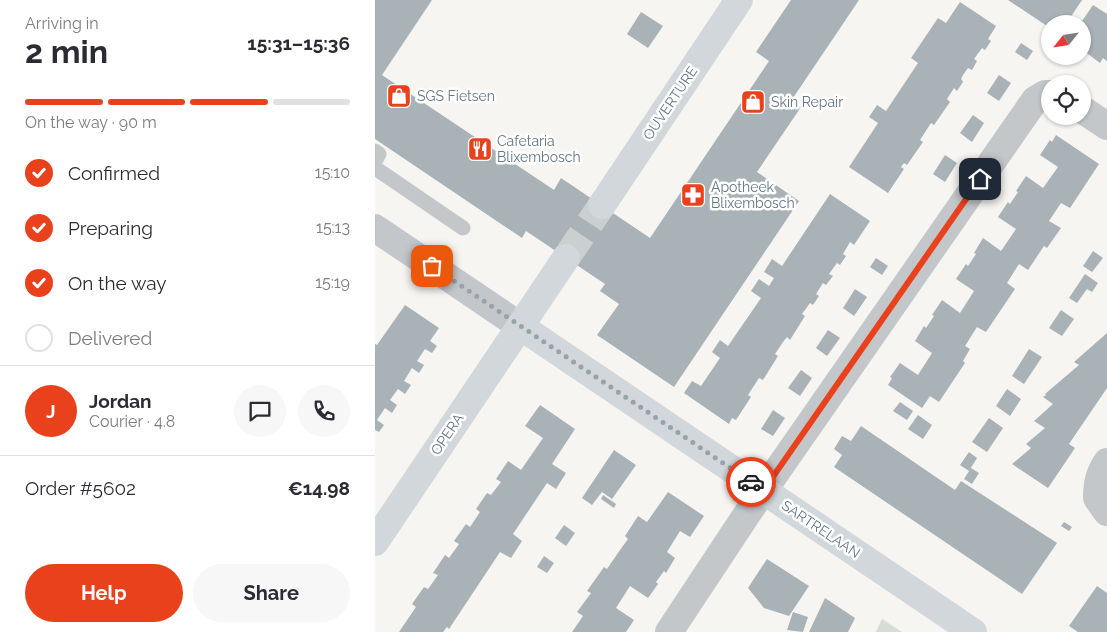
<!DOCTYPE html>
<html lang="en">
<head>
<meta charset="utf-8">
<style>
  :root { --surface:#fff; --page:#f7f7f7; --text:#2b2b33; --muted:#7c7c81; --line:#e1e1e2; --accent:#ea411d }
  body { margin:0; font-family:Raleway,sans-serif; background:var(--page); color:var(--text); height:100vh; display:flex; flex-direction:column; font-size:19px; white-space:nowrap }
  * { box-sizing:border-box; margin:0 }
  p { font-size:16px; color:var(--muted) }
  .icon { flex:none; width:28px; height:28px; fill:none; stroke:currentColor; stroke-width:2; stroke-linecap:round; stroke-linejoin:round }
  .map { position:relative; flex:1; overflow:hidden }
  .sheet { display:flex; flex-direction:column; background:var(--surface); width:375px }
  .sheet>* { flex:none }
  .needle { width:32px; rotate:240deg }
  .controls { position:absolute; left:666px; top:15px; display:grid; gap:10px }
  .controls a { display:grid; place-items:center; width:50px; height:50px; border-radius:50%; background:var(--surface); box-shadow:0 1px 4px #0004; font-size:25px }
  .pin { position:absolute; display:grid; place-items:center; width:42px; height:42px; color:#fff; margin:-21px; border-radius:10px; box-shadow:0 2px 8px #0006 }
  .courier { position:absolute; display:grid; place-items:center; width:50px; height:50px; margin:-25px; border:4px solid #ea411d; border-radius:50%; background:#fff; color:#222; box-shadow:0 1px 6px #0007 }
  .headline em { font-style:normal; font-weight:700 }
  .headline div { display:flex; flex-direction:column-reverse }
  .headline { display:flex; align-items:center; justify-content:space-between; height:85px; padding:0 25px }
  h1 { font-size:32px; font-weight:700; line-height:38px }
  .bar { display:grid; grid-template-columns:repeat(4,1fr); gap:8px 5px; align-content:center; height:60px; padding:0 25px }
  .bar i { height:6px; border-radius:4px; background:var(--line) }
  .bar .selected { background:var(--accent) }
  .bar p { grid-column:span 4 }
  .line { display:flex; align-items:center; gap:12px; padding:0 25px; border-top:1px solid var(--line) }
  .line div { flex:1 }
  .round { display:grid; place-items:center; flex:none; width:52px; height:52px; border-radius:26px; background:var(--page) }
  ol { padding:0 25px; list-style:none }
  li { display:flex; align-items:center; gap:15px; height:55px }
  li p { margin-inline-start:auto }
  li .icon { padding:5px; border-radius:50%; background:var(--accent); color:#fff; stroke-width:4 }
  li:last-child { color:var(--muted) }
  li i { width:28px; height:28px; border:2px solid var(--line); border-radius:50% }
  .primary-button { display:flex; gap:10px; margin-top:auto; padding:10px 25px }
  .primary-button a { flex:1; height:58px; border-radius:30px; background:var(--accent); color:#fff; font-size:20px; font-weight:700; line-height:58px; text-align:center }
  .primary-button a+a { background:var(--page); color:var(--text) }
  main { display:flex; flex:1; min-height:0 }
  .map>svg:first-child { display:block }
  .green { fill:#d7ddd2 }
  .building { fill:#a9b2b7 }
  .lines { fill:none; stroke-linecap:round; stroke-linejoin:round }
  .secondary-tunnel { stroke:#cacfd0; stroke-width:28; stroke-dasharray:28 14; stroke-linecap:butt }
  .lane { stroke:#c3c7ca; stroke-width:15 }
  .street { stroke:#c3c7ca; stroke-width:28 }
  .secondary { stroke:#d1d7da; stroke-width:28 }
  .done { stroke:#96a3aa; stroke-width:5; stroke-dasharray:0 9 }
  .route { stroke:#ea411d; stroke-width:6 }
  .labels { text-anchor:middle; stroke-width:5; stroke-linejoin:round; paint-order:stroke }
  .poi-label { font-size:14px; fill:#637784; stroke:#fff; text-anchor:start }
  .street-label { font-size:14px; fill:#637784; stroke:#fff }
</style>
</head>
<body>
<main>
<section class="sheet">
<div class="headline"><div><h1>2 min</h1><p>Arriving in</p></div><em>15:31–15:36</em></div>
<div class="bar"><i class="selected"></i><i class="selected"></i><i class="selected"></i><i></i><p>On the way · 90 m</p></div>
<ol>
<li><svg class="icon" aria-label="check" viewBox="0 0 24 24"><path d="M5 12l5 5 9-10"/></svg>Confirmed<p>15:10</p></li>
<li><svg class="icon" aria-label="check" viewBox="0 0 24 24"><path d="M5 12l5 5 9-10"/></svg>Preparing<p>15:13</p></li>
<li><svg class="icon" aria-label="check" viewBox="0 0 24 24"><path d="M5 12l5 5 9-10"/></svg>On the way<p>15:19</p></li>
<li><i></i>Delivered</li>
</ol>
<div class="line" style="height:90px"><b class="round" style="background:var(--accent);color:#fff">J</b><div><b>Jordan</b><p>Courier · 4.8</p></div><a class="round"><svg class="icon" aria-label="chat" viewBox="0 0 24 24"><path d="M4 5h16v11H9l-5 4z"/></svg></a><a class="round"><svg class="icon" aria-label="phone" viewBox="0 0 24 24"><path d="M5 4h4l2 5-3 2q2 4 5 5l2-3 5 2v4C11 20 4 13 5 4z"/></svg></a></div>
<div class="line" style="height:65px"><div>Order #5602</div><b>€14.98</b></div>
<div class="primary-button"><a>Help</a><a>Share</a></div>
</section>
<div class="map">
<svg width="732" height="632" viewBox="0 0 732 632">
  <rect width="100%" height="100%" fill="#f6f5f1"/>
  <path class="green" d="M 507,619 L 527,632 L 501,632 Z"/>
  <path class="building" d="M 0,0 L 57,0 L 7,75 L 179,190 L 186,178 L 275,238 L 394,61 L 381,52 L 416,0 L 484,0 L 416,101 L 426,107 L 382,172 L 424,201 L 299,387 L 222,335 L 244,304 L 225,291 L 230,284 L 151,231 L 147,238 L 0,139 Z
    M 633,0 L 707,0 L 691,24 L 675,24 L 675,28 Z
    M 585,2 L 621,26 L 613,39 L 616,41 L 610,50 L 607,48 L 599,59 L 602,61 L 597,70 L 593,68 L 588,75 L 586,79 L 588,82 L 582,91 L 579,88 L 572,99 L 575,102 L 559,125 L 556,123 L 545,140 L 548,142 L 532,165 L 529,163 L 526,167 L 529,169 L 513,193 L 474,167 L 503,123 L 494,117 L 502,105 L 511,111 L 543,63 L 536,58 L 563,18 L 571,23 Z
    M 718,5 L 732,14 L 732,61 L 728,58 L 725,63 L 709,51 L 711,47 L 708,44 L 708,24 L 705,24 Z
    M 266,12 L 288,26 L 273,48 L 252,34 Z
    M 646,43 L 658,51 L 652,60 L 640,52 Z
    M 624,75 L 636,83 L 624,101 L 612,93 Z
    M 598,115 L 609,123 L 597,142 L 585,133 Z
    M 681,135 L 724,164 L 695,208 L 686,203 L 674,221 L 686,228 L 672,248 L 669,246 L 653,270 L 644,264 L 632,283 L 640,289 L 611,332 L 602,327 L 590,346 L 595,349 L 588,361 L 590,363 L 564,402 L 555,396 L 547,408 L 513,385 L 517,378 L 515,377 L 525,363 L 543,375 L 557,353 L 540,341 L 549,326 L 551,328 L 559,316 L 557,315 L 567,300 L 585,313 L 599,291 L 581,279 L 591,264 L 593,266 L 601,254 L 599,253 L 608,238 L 626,251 L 641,229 L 623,217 L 633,202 L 635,204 L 643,192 L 641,191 L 651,176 L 668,188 L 683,167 L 665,155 L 675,140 L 677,142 Z
    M 570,155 L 582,163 L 570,182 L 558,174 Z
    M 455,194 L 495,221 L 479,245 L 475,242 L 468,254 L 471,256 L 465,265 L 462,263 L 454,274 L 458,276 L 451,285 L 448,283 L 441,294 L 444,296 L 438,305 L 435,303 L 427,314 L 430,316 L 415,340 L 412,337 L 408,342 L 400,354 L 403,356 L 388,380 L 384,378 L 373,395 L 376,397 L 361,420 L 357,418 L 354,424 L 309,393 L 317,381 L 326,386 L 345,358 L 337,352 L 345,340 L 353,346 L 386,298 L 376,291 L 384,279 L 394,286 L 399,278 L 389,272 L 397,259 L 407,266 Z
    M 718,251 L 728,258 L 717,272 L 708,266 Z
    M 501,258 L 513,266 L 507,275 L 495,267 Z
    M 710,274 L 723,283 L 717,292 L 712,289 L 702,303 L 694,298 Z
    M 480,289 L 492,297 L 479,316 L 468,308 Z
    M 30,305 L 64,328 L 55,341 L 62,346 L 57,353 L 50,349 L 42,361 L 49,365 L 44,373 L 37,368 L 29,381 L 36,385 L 30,394 L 23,389 L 15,400 L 22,405 L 17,413 L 10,408 L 2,420 L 9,425 L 4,432 L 0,430 L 0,344 L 2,345 Z
    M 686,310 L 699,319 L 687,336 L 674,328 Z
    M 453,330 L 465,338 L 452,356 L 441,348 Z
    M 732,333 L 732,388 L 694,444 L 700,448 L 673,488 L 637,464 L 656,448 L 651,444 L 670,428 L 659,421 L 678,404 L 668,397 L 671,395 L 670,394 L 704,365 L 699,362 Z
    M 654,349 L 667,357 L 649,384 L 637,376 Z
    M 426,370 L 437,378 L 425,396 L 413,388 Z
    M 632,389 L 646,399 L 635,416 L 621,406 Z
    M 525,402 L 538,411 L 532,420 L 518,411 Z
    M 165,405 L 200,429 L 177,464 L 191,473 L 181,489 L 172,483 L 138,534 L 147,541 L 136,558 L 125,552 L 74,629 L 72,627 L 68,632 L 24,632 L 41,607 L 37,604 L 49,587 L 53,589 L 63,575 L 58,573 L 70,555 L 74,558 L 84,544 L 79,541 L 91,524 L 95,527 L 105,512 L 101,509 L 112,493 L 116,495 L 126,482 L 121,479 L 133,461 L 146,470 L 168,438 L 150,426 Z
    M 398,410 L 410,418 L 398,436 L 386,429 Z
    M 543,415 L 557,425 L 548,439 L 533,429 Z
    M 614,418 L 628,428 L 612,452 L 597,442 Z
    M 486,426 L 580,490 L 586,481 L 682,543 L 647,594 L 459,467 L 467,455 L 459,449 L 467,436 L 476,441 Z
    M 239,450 L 261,465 L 237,499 L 227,492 L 217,505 L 207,498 Z
    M 594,452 L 602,458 L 594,471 L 585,465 Z
    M 596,468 L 604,473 L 597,484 L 589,479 Z
    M 293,492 L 329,516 L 315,537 L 305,531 L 292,552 L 300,558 L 291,573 L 289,571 L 281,582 L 283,584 L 273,598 L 255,586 L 241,608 L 259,620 L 251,632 L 197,632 L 208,616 L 202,612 L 216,593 L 212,591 L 229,567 L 232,569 L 245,550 L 253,539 L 250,536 L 263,516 L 272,522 Z
    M 228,495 L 241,504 L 239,508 L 226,499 Z
    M 689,522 L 697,527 L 694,531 L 686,526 Z
    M 189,525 L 200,533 L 191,546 L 180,538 Z
    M 169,556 L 179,563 L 172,573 L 162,567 Z
    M 392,559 L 434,586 L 414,616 L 389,608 L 373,588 Z
    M 722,586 L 732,593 L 732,632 L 703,632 L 694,626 Z
    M 450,598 L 480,618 L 473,632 L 434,632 Z
    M 418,612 L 433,617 L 428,632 L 412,630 Z"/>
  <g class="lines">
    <path class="secondary-tunnel" d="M 191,258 L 227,205"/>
    <path class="lane" d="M 0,151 L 4,154 L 0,161
      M 0,168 L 88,228"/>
    <path class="street" d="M 708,110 L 732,126
      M 0,228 L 145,326
      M 732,462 C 724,474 722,484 722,498 L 732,512
      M 294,632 L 372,514 L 660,100 L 670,94 L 675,94"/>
    <path class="secondary" d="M 227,205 L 364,0
      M 145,326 L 598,632
      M 0,542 L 191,258"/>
  </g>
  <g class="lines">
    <path class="done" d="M 57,266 L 376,482"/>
    <path class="route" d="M 376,482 L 388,491 L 605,179"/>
  </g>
  <defs>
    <symbol id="shop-square" viewBox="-11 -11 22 22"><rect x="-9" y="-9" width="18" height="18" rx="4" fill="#ea411d" stroke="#fff"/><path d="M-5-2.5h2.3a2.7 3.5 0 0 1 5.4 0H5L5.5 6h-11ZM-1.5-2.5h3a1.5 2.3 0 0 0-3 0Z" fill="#fff"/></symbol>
    <symbol id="restaurant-square" viewBox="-11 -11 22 22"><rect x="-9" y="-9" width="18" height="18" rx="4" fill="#ea411d" stroke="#fff"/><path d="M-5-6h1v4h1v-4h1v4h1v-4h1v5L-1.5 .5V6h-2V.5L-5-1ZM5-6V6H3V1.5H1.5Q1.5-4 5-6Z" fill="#fff"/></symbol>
    <symbol id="pharmacy-square" viewBox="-11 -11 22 22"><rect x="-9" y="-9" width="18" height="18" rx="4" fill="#ea411d" stroke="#fff"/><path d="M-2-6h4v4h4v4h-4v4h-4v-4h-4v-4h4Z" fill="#fff"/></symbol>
  </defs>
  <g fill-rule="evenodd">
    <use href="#shop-square" x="10" y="82" width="28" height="28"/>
    <use href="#shop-square" x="364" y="88" width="28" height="28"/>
    <use href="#restaurant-square" x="91" y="135" width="28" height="28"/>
    <use href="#pharmacy-square" x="304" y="181" width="28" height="28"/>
  </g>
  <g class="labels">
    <g class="poi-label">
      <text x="42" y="101">SGS Fietsen</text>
      <text x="396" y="107">Skin Repair</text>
      <text x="122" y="146">Cafetaria<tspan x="122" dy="16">Blixembosch</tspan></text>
      <text x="336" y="192">Apotheek<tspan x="336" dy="16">Blixembosch</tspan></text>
    </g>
    <g class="street-label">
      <text transform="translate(295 103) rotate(-56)" y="5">OUVERTURE</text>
      <text transform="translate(72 434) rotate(-56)" y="5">OPERA</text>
      <text transform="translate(446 529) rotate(34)" y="5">SARTRELAAN</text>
    </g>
  </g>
</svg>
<div class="controls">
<a><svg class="needle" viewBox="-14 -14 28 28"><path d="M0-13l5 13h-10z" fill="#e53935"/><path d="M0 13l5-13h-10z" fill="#7c7c81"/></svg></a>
<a><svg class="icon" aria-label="locate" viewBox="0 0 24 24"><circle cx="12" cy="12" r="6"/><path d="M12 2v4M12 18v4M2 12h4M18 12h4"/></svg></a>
</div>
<div class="pin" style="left:57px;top:266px;background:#ea580c"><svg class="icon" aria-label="bag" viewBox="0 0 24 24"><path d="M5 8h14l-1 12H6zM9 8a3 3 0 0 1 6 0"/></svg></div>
<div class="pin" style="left:605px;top:179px;background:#1f2937"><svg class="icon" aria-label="home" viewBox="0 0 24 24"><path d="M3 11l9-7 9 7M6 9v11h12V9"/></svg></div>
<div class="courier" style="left:376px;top:482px"><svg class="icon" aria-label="car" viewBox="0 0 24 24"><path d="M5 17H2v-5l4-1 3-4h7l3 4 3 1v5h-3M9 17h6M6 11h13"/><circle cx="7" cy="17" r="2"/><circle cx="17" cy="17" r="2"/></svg></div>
</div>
</main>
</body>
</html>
